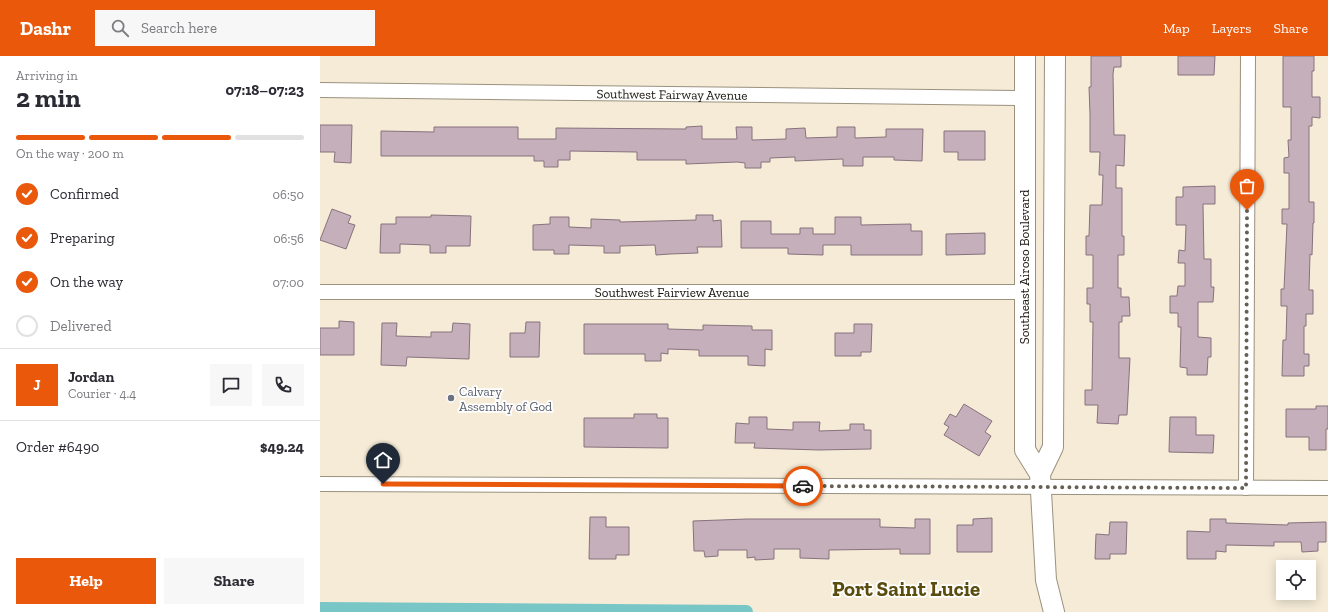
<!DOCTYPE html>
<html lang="en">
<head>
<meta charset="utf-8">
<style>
  :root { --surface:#fff; --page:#f7f7f7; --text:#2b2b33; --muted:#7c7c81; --line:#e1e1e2; --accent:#ea580c }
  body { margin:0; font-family:"Zilla Slab",serif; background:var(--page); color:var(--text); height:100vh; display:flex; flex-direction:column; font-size:15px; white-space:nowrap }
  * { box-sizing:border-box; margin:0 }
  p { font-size:13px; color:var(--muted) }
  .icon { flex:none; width:22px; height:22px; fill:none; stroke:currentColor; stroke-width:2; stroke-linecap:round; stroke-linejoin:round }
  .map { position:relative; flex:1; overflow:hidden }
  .details { display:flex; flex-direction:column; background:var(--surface); width:320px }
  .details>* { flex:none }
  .buttons { position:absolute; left:956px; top:504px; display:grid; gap:8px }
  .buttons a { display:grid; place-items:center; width:40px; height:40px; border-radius:0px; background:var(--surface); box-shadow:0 2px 10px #0003; font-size:20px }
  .pin { position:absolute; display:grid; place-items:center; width:34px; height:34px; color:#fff; margin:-41px -17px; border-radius:50% 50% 50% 0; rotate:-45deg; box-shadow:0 0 4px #0007 }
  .pin .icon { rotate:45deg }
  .courier { position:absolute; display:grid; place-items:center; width:40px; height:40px; margin:-20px; border:3px solid #ea580c; border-radius:50%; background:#fff; color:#222; box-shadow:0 1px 5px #0007 }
  .headline em { font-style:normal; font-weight:700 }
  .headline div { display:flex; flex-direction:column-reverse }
  .headline { display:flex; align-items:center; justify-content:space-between; height:68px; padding:0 16px }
  h1 { font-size:26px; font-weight:700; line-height:30px }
  .bar { display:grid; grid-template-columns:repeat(4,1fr); gap:6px 4px; align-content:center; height:48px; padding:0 16px }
  .bar i { height:5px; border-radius:3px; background:var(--line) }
  .bar .current { background:var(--accent) }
  .bar p { grid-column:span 4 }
  .line { display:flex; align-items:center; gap:10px; padding:0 16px; border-top:1px solid var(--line) }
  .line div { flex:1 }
  .round { display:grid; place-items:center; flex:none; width:42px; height:42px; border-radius:0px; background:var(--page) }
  ol { padding:0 16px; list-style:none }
  li { display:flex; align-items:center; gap:12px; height:44px }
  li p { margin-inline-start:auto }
  li .icon { padding:4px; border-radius:50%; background:var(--accent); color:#fff; stroke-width:4 }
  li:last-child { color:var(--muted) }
  li i { width:22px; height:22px; border:2px solid var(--line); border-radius:50% }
  .action { display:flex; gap:8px; margin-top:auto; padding:8px 16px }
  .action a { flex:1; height:46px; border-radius:0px; background:var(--accent); color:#fff; font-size:16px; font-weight:700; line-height:46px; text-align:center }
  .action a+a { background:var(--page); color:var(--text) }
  header { display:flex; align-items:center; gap:24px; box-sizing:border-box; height:56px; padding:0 20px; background:var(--accent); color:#fff }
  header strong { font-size:19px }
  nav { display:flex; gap:22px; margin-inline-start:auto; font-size:14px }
  .search { width:280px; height:36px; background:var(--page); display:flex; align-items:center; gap:10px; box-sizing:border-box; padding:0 14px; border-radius:0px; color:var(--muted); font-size:15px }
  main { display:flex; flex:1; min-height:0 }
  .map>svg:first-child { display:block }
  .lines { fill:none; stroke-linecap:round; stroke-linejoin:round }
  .canal { stroke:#79c6c7; stroke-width:14 }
  .building { fill:#c4afba; stroke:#86727c }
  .minor-casing { stroke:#9a917e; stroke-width:16 }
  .secondary-casing { stroke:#9a917e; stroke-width:22 }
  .minor { stroke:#fff; stroke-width:14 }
  .secondary { stroke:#fff; stroke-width:20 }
  .done { stroke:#655f54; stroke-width:4; stroke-dasharray:0 7.2 }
  .route { stroke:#ea580c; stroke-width:5 }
  .worship-dot { fill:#6b7280; stroke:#fff; stroke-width:1.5 }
  .labels { text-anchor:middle; stroke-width:3.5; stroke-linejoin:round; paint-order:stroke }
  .street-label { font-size:13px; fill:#18140d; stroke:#fff }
  .worship-label { font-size:13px; fill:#5b616d; stroke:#fff; text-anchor:start }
  .town-label { font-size:21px; font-weight:bold; fill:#5a4c0d; stroke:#fff }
</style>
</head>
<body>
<header>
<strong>Dashr</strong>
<div class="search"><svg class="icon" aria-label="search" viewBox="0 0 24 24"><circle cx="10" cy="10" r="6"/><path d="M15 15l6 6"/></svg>Search here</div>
<nav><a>Map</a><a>Layers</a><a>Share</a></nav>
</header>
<main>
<section class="details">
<div class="headline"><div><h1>2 min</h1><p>Arriving in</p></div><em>07:18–07:23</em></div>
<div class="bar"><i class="current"></i><i class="current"></i><i class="current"></i><i></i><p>On the way · 200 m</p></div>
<ol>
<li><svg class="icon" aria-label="check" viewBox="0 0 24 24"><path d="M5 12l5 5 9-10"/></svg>Confirmed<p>06:50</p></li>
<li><svg class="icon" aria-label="check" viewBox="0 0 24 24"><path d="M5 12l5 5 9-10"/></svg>Preparing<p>06:56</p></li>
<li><svg class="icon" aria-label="check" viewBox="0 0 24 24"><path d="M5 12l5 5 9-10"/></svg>On the way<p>07:00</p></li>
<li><i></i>Delivered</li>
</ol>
<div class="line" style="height:72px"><b class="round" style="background:var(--accent);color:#fff">J</b><div><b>Jordan</b><p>Courier · 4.4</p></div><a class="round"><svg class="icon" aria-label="chat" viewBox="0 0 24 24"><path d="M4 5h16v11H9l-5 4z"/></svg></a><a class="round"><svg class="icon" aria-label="phone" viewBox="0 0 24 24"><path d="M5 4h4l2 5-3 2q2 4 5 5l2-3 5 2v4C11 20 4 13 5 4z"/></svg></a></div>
<div class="line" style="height:52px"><div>Order #6490</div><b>$49.24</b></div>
<div class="action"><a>Help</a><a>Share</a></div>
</section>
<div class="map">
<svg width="1008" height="556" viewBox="0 0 1008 556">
  <rect width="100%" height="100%" fill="#f5ebd7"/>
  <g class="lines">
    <path class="canal" d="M 0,553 L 426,556"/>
  </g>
  <path class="building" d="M 771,0 L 801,0 L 801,11 L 794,11 L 793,18 L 794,79 L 805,79 L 804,110 L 796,109 L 796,132 L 802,132 L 802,180 L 804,180 L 804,199 L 798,199 L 798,232 L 801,232 L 801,241 L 809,241 L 810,260 L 802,260 L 802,266 L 799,266 L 799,302 L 810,302 L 807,359 L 799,359 L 798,368 L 777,367 L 778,349 L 765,349 L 765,334 L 772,334 L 773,266 L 770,266 L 770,248 L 767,248 L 767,232 L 773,232 L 773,199 L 766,199 L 766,180 L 769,180 L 770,149 L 782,149 L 783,119 L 779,119 L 780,96 L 770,96 L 770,58 L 769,31 L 771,31 Z
    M 858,0 L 895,0 L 894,19 L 858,19 Z
    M 963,0 L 994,0 L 994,15 L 992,15 L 992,41 L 1000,41 L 1000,62 L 992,61 L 992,70 L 989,70 L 989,146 L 994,146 L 994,167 L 993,167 L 992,199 L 990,198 L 989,234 L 993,234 L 993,258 L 986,258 L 986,270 L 984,270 L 984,298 L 989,298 L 989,310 L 984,310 L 984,320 L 962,320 L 963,284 L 966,284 L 967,250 L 961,250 L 961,233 L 964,233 L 967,168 L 962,168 L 962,153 L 969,153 L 969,117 L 964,117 L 964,102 L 969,101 L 968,84 L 971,84 L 971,51 L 963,51 Z
    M 0,69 L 32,69 L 31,107 L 14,106 L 15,96 L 0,96 Z
    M 382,70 L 382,83 L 417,83 L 416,71 L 432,71 L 432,84 L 466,83 L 466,73 L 485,72 L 486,82 L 517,81 L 517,71 L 535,71 L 535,82 L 566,81 L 566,73 L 603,73 L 602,105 L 574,104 L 574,101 L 543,101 L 543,110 L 523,110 L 523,103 L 475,105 L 475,101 L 450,102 L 450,106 L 441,106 L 441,112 L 425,112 L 425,107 L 417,106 L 366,108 L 366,104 L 317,104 L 317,96 L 250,95 L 250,104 L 238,104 L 238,111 L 224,111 L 224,105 L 214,105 L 214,100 L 61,100 L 61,75 L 114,76 L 114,71 L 198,71 L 198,83 L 236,83 L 236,72 L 366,73 L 366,71 Z
    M 624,75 L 665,75 L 665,104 L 638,104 L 638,96 L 624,96 Z
    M 895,130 L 895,148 L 883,148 L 884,203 L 891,203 L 891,231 L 894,231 L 893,246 L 878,246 L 878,281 L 891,282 L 891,301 L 888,301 L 887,319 L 867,319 L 867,312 L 860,311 L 861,271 L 858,271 L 858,257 L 850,257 L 850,240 L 857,240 L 858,230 L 865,230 L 865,207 L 858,207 L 859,194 L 865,195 L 866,169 L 856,169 L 856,141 L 863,141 L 863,131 Z
    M 12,153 L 31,160 L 28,167 L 35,169 L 26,193 L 0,184 Z
    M 111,159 L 151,160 L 150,190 L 126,190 L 126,197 L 110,197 L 110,189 L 80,188 L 80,197 L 60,197 L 61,168 L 76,168 L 76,161 L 111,161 Z
    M 376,159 L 393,159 L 393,165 L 401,164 L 402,191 L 377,191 L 378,197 L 350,198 L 336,199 L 335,189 L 300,190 L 300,197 L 284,197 L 284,190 L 249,189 L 249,198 L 234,198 L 234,194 L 213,194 L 213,169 L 230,168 L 230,161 L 249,161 L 249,171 L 271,172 L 271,163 L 300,164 L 300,166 L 376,164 Z
    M 515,161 L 541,161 L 541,169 L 591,168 L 591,175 L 602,175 L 602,199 L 531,199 L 531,189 L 503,189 L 503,199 L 468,198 L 468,192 L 421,192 L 421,165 L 451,165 L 451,178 L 480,178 L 480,172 L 493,172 L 493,178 L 515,178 Z
    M 665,177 L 665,198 L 626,199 L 626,178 Z
    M 19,265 L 34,266 L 34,299 L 0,299 L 0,272 L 19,272 Z
    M 206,266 L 220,266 L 219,301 L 190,301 L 190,277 L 205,277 Z
    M 62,267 L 77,267 L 76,280 L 111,281 L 111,276 L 132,276 L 133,267 L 150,268 L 149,303 L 87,301 L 86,310 L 61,309 Z
    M 264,268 L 348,268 L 348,273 L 383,274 L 383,269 L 432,270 L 432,274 L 452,274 L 452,294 L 445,293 L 445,310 L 428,309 L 428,300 L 379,300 L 379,294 L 348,293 L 348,298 L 341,297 L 341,305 L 325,305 L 325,298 L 264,298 Z
    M 534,268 L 552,268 L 551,296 L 541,296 L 541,300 L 515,300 L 515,277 L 534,277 Z
    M 644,348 L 672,365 L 665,376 L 671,380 L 659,400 L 624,379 L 629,371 L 624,368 L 630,358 L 636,361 Z
    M 996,350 L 1008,350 L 1008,373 L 1006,373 L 1006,394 L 989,394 L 989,381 L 966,381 L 966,353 L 996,353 Z
    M 314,358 L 337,358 L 337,362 L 348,362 L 348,392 L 264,391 L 264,362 L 314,362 Z
    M 429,361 L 447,361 L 447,373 L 473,374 L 473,366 L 500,366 L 499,375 L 530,374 L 530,368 L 544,368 L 544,374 L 551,374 L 551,393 L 499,394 L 434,392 L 435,387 L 415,387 L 416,367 L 429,368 Z
    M 850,361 L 876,361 L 876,379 L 894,379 L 893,397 L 849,396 Z
    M 270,461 L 286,461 L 286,471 L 309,471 L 309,499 L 296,499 L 296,503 L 269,503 Z
    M 672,462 L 672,496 L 637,496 L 637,469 L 653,469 L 653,463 Z
    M 427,463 L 560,463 L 560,471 L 595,472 L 595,463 L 610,463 L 610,498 L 580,498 L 580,493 L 509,494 L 509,503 L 480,502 L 480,493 L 454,493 L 454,503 L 435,504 L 435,501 L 427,502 L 427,494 L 398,494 L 398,500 L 385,501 L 384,495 L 374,495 L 373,465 Z
    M 890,463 L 906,463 L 906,467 L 968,469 L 968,467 L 1006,466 L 1006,486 L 998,486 L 998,495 L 982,496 L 981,486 L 954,486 L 954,490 L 906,489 L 906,496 L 896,495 L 896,503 L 867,503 L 867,475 L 890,476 Z
    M 790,466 L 807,466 L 806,498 L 790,498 L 790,503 L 775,503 L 776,478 L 789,479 Z"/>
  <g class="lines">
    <defs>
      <g id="minor">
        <path id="s1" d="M 0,34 L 705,42"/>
        <path id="s2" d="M 0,236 L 704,236"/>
        <path d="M 0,428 L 1008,432"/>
        <path d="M 926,432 L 928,0"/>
      </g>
      <path id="secondary" d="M 705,0 L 705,394 L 720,418
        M 734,556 L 726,524 L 720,418 L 733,391 L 735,0"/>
    </defs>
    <use href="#minor" class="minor-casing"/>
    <use href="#secondary" class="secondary-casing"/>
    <use href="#minor" class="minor"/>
    <use href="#secondary" class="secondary"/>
  </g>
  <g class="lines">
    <path class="done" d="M 483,430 L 926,432 L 927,154"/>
    <path class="route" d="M 63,428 L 483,430"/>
  </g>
  <circle class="worship-dot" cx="131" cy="342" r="4"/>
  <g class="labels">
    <g class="street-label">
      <text dy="5" stroke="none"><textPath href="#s1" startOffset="352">Southwest Fairway Avenue</textPath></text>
      <text transform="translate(704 211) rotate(-90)" y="5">Southeast Airoso Boulevard</text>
      <text dy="5" stroke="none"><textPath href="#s2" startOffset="352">Southwest Fairview Avenue</textPath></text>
    </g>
    <g class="worship-label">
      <text x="139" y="340">Calvary<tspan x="139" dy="15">Assembly of God</tspan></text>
    </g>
    <g class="town-label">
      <text x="586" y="540">Port Saint Lucie</text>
    </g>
  </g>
</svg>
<div class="buttons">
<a><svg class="icon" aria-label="locate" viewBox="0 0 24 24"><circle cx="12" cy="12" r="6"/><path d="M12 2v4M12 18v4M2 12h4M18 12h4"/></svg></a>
</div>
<div class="pin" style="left:927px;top:154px;background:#ea580c"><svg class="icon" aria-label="bag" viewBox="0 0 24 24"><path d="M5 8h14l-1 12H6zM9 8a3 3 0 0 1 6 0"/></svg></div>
<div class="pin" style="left:63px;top:428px;background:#1f2937"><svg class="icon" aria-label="home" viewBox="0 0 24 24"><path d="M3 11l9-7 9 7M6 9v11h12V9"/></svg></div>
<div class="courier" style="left:483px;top:430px"><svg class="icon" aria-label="car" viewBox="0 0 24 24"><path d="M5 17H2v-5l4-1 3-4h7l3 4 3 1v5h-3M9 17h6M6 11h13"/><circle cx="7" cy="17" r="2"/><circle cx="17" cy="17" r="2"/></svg></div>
</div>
</main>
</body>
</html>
